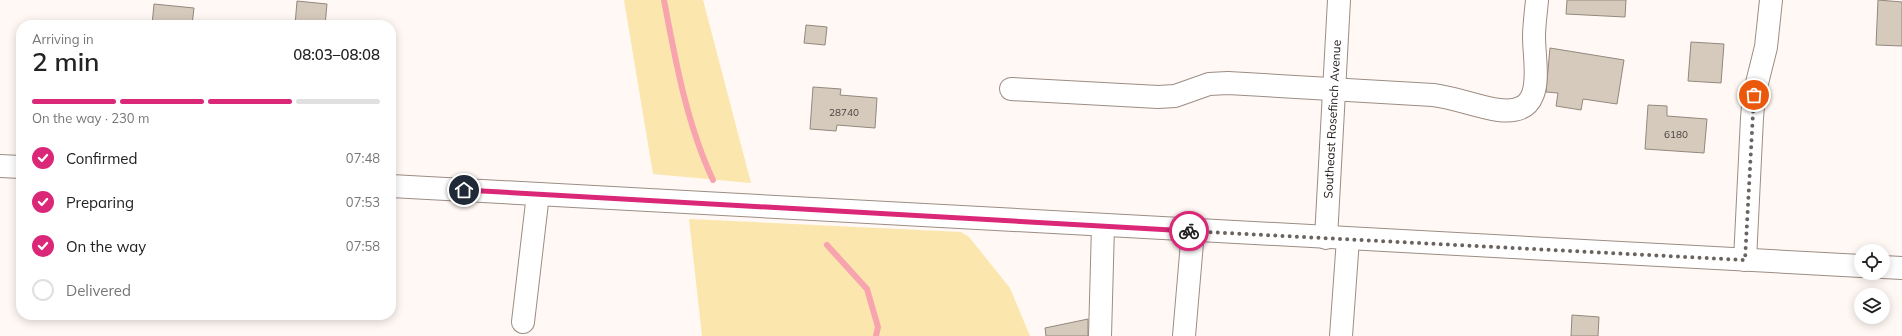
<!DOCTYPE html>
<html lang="en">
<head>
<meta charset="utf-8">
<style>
  :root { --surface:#fff; --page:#f2f2f2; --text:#222; --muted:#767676; --line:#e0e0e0; --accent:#db2777 }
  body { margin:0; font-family:Mulish,sans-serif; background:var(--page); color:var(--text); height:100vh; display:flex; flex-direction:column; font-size:15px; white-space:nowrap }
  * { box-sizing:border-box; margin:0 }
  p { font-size:13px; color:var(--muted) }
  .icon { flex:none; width:22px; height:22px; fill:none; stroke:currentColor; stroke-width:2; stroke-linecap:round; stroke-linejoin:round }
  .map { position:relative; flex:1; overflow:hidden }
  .panel { position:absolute; left:16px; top:20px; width:380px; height:300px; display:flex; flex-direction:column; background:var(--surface); border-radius:16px; box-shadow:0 2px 10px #0003 }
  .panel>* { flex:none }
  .controls { position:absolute; left:1854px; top:244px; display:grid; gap:8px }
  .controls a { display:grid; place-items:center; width:36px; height:36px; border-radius:50%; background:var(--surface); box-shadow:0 2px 10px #0003; font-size:20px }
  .pin { position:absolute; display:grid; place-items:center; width:34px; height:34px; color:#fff; margin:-17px; border:2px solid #fff; border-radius:50%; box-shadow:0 1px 4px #0007 }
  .courier { position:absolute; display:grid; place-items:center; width:40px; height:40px; margin:-20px; border:3px solid #db2777; border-radius:50%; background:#fff; color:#222; box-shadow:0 1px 5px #0007 }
  .head em { font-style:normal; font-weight:600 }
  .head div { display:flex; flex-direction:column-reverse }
  .head { display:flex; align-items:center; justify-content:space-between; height:68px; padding:0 16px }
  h1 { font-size:26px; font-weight:600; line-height:30px }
  .bar { display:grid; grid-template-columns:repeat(4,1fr); gap:6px 4px; align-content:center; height:48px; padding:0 16px }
  .bar i { height:5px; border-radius:3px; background:var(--line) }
  .bar .on { background:var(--accent) }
  .bar p { grid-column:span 4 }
  ol { padding:0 16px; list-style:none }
  li { display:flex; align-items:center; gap:12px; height:44px }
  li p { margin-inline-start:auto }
  li .icon { padding:4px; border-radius:50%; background:var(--accent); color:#fff; stroke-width:4 }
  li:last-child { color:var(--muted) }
  li i { width:22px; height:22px; border:2px solid var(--line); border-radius:50% }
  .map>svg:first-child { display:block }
  .green { fill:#fbe6ae }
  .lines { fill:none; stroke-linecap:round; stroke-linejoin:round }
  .stream { stroke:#f7a4ae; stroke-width:6 }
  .building { fill:#d6cabd; stroke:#93887c }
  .minor-casing { stroke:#9c8d84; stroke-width:24 }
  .major-casing { stroke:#9c8d84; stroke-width:24 }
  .minor { stroke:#fff; stroke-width:22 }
  .major { stroke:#fff; stroke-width:22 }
  .done { stroke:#6a6460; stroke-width:4; stroke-dasharray:0 7.2 }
  .route { stroke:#db2777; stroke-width:5 }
  .labels { text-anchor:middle; stroke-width:3; stroke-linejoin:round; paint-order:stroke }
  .number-label { font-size:10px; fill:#49423c }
  .street-label { font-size:12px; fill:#1a1411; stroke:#fff }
</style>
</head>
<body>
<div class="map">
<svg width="1902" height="336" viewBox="0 0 1902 336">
  <rect width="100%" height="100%" fill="#fff8f4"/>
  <path class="green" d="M 624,0 L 703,0 L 751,183 L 653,174 Z
    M 689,219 L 961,232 L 969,237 L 1010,288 L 1030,336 L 702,336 Z"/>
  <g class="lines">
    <path class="stream" d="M 664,0 C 675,59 687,125 713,180
      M 827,245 L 867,289 L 878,327 L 876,336"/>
  </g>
  <path class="building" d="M 1567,0 L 1626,0 L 1625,17 L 1566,14 Z
    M 1878,0 L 1902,2 L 1902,46 L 1876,45 Z
    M 297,1 L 327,4 L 325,25 L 295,25 Z
    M 154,4 L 194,8 L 192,25 L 152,25 Z
    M 806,25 L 827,27 L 825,45 L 804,43 Z
    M 1691,42 L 1724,44 L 1721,83 L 1688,81 Z
    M 1550,48 L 1624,60 L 1617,104 L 1583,99 L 1581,110 L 1556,106 L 1558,93 L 1546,92 Z
    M 813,87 L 841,89 L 840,95 L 877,98 L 875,128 L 837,125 L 836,131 L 810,129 Z
    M 1648,105 L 1667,106 L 1667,116 L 1707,119 L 1704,153 L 1645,149 Z
    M 1572,315 L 1599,317 L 1598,336 L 1571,336 Z
    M 1088,319 L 1088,336 L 1046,336 L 1045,328 Z"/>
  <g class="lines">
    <defs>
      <g id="minor">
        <path d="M 1011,89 L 1158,97 L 1175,96 L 1209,84 L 1228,83 L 1433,95 C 1457,98 1477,107 1499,110 C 1548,116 1534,66 1534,37 C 1534,25 1536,12 1537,0"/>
        <path id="s1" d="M 1326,238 L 1339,0"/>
        <path d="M 1745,260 L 1752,118 L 1754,95 L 1766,47 L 1771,0"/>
        <path d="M 523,322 L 538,194"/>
        <path d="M 1100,336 L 1103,226"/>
        <path d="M 1184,336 L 1193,231"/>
        <path d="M 1341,336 L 1348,239"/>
      </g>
      <path id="major" d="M 0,166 L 21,167
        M 391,186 L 1861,266
        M 1883,267 L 1902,268"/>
    </defs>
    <use href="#minor" class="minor-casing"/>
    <use href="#major" class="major-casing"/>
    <use href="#minor" class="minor"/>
    <use href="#major" class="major"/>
  </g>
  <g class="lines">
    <path class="done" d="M 1189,231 L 1745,260 L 1754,95"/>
    <path class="route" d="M 464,190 L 1189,231"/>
  </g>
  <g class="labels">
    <g class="number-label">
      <text x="844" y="116">28740</text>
      <text x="1676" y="138">6180</text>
    </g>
    <g class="street-label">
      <text dy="4" stroke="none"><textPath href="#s1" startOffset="119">Southeast Rosefinch Avenue</textPath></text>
    </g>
  </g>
</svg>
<div class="controls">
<a><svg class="icon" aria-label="locate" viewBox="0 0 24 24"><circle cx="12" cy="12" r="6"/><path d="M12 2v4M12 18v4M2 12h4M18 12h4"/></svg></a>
<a><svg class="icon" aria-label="layers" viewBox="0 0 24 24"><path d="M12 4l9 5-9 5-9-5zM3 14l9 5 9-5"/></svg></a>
</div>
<div class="pin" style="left:1754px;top:95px;background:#ea580c"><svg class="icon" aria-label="bag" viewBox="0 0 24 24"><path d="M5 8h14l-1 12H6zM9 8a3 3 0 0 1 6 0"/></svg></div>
<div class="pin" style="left:464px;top:190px;background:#1f2937"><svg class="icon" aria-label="home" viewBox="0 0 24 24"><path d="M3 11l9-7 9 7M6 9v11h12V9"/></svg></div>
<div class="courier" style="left:1189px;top:231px"><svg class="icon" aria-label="bike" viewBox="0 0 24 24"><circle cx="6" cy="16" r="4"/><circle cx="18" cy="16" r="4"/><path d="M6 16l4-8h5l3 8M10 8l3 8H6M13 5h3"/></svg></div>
<section class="panel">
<div class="head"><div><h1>2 min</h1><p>Arriving in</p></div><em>08:03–08:08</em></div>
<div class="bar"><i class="on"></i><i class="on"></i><i class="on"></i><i></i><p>On the way · 230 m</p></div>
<ol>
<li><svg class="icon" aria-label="check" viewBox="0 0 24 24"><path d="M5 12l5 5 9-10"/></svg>Confirmed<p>07:48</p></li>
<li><svg class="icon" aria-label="check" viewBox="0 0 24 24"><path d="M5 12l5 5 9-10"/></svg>Preparing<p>07:53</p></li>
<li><svg class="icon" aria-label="check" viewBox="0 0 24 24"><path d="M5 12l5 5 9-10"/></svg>On the way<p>07:58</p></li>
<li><i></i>Delivered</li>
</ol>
</section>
</div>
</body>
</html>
